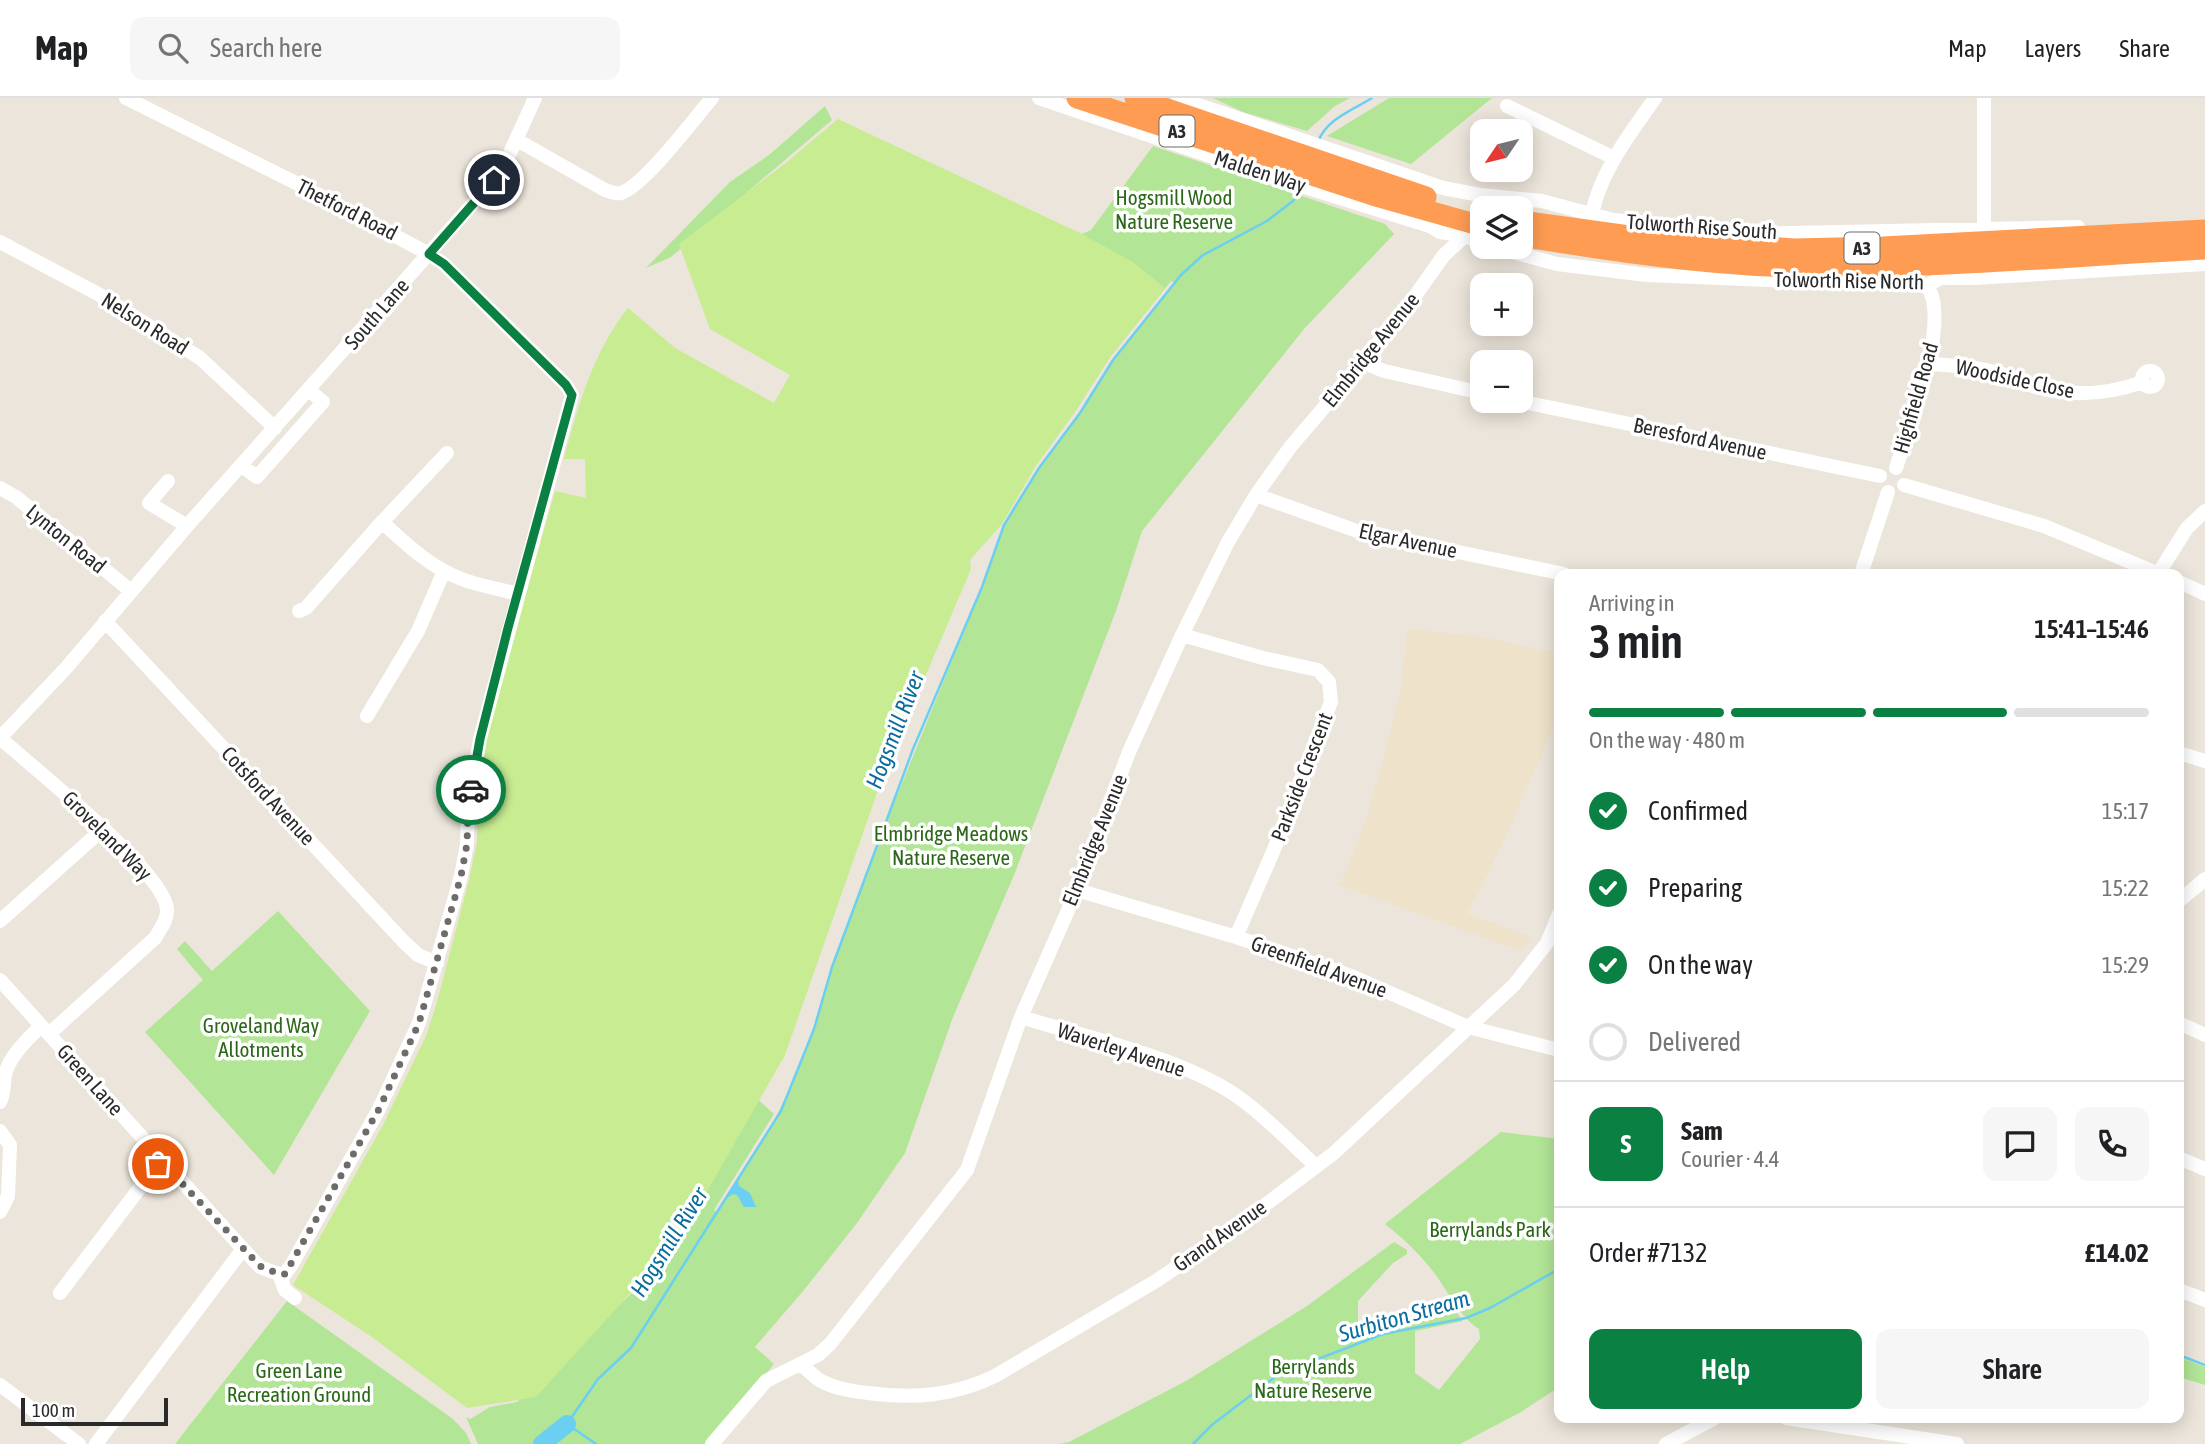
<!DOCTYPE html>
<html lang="en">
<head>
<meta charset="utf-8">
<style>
  :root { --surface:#fff; --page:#f6f6f6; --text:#202124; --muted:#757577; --line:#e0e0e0; --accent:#0b8043 }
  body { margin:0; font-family:"Asap Condensed",sans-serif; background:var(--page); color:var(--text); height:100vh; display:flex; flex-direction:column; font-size:26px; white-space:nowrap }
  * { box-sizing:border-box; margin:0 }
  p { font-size:23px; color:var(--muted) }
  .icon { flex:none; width:38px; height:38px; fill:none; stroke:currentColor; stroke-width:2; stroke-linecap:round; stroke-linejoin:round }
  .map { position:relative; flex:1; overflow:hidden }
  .details { position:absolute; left:1554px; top:471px; width:630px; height:854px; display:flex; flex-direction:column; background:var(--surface); border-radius:14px; box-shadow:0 4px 18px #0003 }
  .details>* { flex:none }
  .needle { width:46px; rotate:235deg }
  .tools { position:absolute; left:1470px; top:21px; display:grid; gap:14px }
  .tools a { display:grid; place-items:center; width:63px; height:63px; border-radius:14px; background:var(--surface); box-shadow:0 4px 18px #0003; font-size:35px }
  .scale { position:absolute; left:21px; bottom:18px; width:147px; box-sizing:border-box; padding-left:7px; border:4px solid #2a2a2a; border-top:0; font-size:19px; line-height:24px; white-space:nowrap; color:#2a2a2a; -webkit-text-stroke:5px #fff; paint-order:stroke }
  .pin { position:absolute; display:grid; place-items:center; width:60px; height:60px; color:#fff; margin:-30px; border:4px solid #fff; border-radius:50%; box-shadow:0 2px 7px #0007 }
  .courier { position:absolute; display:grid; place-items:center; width:70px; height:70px; margin:-35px; border:5px solid #0b8043; border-radius:50%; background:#fff; color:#222; box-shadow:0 2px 9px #0007 }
  .overview em { font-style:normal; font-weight:600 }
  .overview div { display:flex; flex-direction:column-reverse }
  .overview { display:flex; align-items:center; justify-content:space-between; height:119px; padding:0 35px }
  h1 { font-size:46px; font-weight:600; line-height:52px }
  .bar { display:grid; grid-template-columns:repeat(4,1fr); gap:10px 7px; align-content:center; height:84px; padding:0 35px }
  .bar i { height:9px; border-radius:5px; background:var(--line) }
  .bar .current { background:var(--accent) }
  .bar p { grid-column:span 4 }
  .line { display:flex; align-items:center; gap:18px; padding:0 35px; border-top:2px solid var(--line) }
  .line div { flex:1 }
  .round { display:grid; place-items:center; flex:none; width:74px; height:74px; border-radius:14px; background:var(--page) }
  ol { padding:0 35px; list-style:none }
  li { display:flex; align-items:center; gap:21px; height:77px }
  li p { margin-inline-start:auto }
  li .icon { padding:7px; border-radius:50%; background:var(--accent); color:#fff; stroke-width:4 }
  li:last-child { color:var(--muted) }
  li i { width:38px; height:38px; border:4px solid var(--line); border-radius:50% }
  .action { display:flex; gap:14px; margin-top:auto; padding:14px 35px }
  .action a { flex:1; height:80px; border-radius:14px; background:var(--accent); color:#fff; font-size:28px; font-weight:600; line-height:80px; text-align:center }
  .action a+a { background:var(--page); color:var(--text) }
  header { display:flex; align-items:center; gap:42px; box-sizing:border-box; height:98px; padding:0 35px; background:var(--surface); border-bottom:2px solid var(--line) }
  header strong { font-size:33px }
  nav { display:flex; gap:38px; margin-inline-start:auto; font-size:24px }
  .search { width:490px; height:63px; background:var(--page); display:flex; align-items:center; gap:18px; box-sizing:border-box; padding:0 24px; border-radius:14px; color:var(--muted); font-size:26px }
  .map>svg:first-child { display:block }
  .education { fill:#efe2ca }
  .green { fill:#b2e596 }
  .pitch { fill:#c7ec91 }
  .water { fill:#6bcff1 }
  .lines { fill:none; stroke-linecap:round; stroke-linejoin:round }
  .stream { stroke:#6bcff1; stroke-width:2.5 }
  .river { stroke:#6bcff1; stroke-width:18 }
  .minor { stroke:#fff; stroke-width:14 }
  .highway { stroke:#ff9c53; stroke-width:21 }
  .done { stroke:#6e6b68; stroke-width:7; stroke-dasharray:0 12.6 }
  .route { stroke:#0b8043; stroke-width:9 }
  .labels { text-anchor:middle; stroke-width:7; stroke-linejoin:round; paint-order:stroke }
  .shield { fill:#fff; stroke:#6a6a6a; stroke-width:2 }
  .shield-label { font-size:19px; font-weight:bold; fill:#2a2a2a }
  .street-label { font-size:21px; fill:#2a2a2a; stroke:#fff }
  .park-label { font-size:21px; fill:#2a6818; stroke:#fff }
  .water-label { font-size:23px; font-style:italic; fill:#0a6d9e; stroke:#fff }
</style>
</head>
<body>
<header>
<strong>Map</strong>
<div class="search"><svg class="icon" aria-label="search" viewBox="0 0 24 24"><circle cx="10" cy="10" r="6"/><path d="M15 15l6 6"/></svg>Search here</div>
<nav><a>Map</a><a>Layers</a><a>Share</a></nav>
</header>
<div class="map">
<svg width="2205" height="1346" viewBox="0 0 2205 1346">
  <rect width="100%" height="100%" fill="#ece5db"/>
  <path class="education" d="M 1408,531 L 1477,538 L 1559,555 L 1559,618 L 1504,742 L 1480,793 L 1466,815 L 1531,839 L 1521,853 L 1338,787 L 1346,775 L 1367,717 L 1385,655 L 1400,593 Z"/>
  <path class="green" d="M 1213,0 L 1350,0 L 1335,8 L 1307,33 L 1243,14 Z
    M 1389,0 L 1492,0 L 1411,66 L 1327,38 Z
    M 825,8 L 832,22 L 671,159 L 646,170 L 730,84 L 769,57 Z
    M 1153,48 L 1385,126 L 1394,136 L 1304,231 L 1142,433 L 1116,513 L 1014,777 L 953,919 L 905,1055 L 857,1125 L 804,1192 L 755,1249 L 774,1266 L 708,1346 L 478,1346 L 466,1319 L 470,1321 L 490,1309 L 517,1304 L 556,1270 L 640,1187 L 755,999 L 774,1016 L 714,1112 L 717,1114 L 771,1029 L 797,975 L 814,931 L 832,869 L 874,754 L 982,489 L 1004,427 L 1041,367 L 1080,315 L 1113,262 L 1175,185 L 1171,183 L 1110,259 L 1076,312 L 1037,366 L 1046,120 L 1082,136 L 1091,132 Z
    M 278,813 L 370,913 L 274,1077 L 145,934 L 203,882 L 177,851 L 185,843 L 212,873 Z
    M 1501,1034 L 1559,1041 L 1559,1289 L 1521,1314 L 1460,1346 L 1059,1346 L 1069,1344 L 1186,1283 L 1307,1208 L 1394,1144 L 1407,1152 L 1407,1156 L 1393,1165 L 1358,1203 L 1358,1234 L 1454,1211 L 1463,1223 L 1415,1233 L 1415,1275 L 1439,1292 L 1480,1241 L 1479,1231 C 1459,1218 1449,1195 1435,1176 C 1421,1157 1403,1140 1385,1126 Z
    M 287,1203 L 453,1321 L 466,1335 L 471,1346 L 175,1346 Z
    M 2179,1259 L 2205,1269 L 2205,1287 L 2179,1279 Z"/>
  <path class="pitch" d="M 838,21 L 1082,136 L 1133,164 L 1165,190 L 1110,259 L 1076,312 L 1037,366 L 1002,426 L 970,462 L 971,471 L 884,675 L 785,957 L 668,1162 L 643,1197 L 635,1190 L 536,1299 L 467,1310 L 372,1239 L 293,1187 L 383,1027 L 426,938 L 437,904 L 469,782 L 477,744 L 478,680 L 493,611 L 555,393 L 586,400 L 585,361 L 564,361 C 578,308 593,254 628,210 L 675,250 L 774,305 L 790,277 L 710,231 L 679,146 L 787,64 Z"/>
  <path class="water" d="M 738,1081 L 739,1088 L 750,1095 L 756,1109 L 744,1109 L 737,1097 L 733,1096 L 725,1101 Z"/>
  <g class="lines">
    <path class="stream" d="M 1318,44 C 1326,21 1353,12 1372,0
      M 2179,1257 L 2205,1267
      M 596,1346 L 567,1326 L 598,1281 L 631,1250 L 781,1013 L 814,931 L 832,869 L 913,651 L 982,489 L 1004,427 L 1039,370 L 1080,315 L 1113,262 L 1181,177 L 1203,157 L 1267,123 L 1293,103 L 1300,93
      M 1193,1346 L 1213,1326 L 1279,1276 L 1383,1236 L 1466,1220 L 1490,1210 L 1559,1171"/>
    <path class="river" d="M 542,1346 L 567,1326"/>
    <path class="minor" d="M 126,0 L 300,87 L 429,156 L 444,166 L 566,287 L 572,297 L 480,641 L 468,712 L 467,746 L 461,778 L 419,925 L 379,1011 L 292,1166 L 285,1176 L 279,1176
      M 1039,0 L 1273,79 L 1430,128 L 1440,134 L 1465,138 L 1482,145
      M 1178,0 L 1443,90 L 1480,97 L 1542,103 L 1613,122 L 1745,136 L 2078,129
      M 1507,8 L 1614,60
      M 517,42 L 605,92 C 610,94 615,96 621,95 C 643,89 695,20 712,0
      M 1592,116 C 1601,72 1630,36 1655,0
      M 1984,131 L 1984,0
      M 0,144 L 98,196 L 200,260 L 275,330
      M 1494,149 L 1557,166 L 1647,177 L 1794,183 L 1913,180 L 1927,188
      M 1927,188 L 1940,180 L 1974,180 L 2205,166
      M 1363,264 L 1384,273 L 1482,295
      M 1928,266 C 1953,267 1976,269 1999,275 C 2010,278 2019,284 2030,287 C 2067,299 2106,297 2143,284
      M2142 281a8 8 0 1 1 16 0a8 8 0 1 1-16 0Z
      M 1519,303 L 1880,378
      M 242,368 L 257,379 L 323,304 L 309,292
      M 1896,370 C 1908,332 1952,222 1927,188
      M 168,383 L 149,405 L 187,428
      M 1904,387 L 2044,428 L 2159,476
      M 0,390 L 16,399 L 131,493
      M 1256,397 L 1357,433 L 1564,476
      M 382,424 C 407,447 431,470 464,482 C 481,488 500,491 518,496
      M 1861,476 L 1888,394
      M 2158,476 L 2187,430 L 2205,413
      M 2179,484 L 2205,496
      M 299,513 L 306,510 L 382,424 L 447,355
      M 105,523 L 404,844 L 418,857 L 437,865
      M 1182,537 L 1263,560 L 1318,572 L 1329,584 L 1331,604 L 1275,749 L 1236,839
      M 367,618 L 418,533 L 444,473
      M 0,640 L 67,569 L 187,428 L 494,82 L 509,57 L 535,0
      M 0,640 C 32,669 164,773 167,811 C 168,822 160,831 155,840 L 49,936
      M 2179,655 L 2205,663
      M 1077,792 L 1236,839 L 1351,878 L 1468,929 L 1559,952
      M 2179,803 L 2205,781
      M 0,823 L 104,730
      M 0,882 L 243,1151 L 260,1169 L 279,1176 L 285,1192 L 295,1200
      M 1021,919 C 1088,940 1190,961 1245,1004 C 1270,1023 1293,1047 1316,1068
      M 2179,925 L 2205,937
      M 0,1004 C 5,995 3,987 5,977 C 9,958 28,941 41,928
      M 0,1033 L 10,1047 L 8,1098 L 0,1114
      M 2179,1060 L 2205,1071
      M 2179,1192 L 2205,1202
      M 60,1195 L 161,1062
      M 801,1266 C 807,1271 814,1279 821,1283 C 836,1291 852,1293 868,1295 C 913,1301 954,1298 995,1278 L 1156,1183 L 1237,1128 L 1334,1055 L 1514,887 L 1547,845 L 1559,816
      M 0,1287 L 79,1346
      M 1786,1320 L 1957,1346
      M 96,1346 L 243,1151
      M 712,1346 L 766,1283 L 818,1257 L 830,1246 L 967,1072 L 1021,919 L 1077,792 L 1129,654 L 1182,537 L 1228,444 L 1256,397 L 1291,348 L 1363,264 L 1415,198 L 1444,157 L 1465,138 L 1482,132
      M 1666,1346 L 1715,1320"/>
    <path class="highway" d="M 1077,0 L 1379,99 L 1482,128
      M 1135,0 L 1426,99
      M 1521,123 L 1651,141 L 1794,151 L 1883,149 L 2205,132
      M 1521,138 C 1612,153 1703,167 1795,169 C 1932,171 2069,158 2205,151"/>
  </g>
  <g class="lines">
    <path class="done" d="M 158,1066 L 160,1062 L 260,1168 L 279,1176 L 285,1176 L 379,1011 L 419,925 L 461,778 L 467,746 L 468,712 L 471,692"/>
    <path class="route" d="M 471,692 L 480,641 L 508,530 L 572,297 L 566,287 L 444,166 L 429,156 L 494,82"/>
  </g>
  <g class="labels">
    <g class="shield">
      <rect x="1159.5" y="17.5" width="35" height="31" rx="5"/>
      <rect x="1844.5" y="134.5" width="35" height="31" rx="5"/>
    </g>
    <g class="shield-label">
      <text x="1177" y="40">A3</text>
      <text x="1862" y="157">A3</text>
    </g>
    <g class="street-label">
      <text transform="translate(1260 74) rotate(18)" y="7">Malden Way</text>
      <text transform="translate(347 112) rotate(27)" y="7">Thetford Road</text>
      <text transform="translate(1702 129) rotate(4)" y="7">Tolworth Rise South</text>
      <text transform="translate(1849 183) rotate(1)" y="7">Tolworth Rise North</text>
      <text transform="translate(377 216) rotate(-49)" y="7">South Lane</text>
      <text transform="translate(145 226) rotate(32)" y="7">Nelson Road</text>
      <text transform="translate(1371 252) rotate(-51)" y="7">Elmbridge Avenue</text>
      <text transform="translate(2015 281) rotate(12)" y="7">Woodside Close</text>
      <text transform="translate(1916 300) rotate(-74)" y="7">Highfield Road</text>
      <text transform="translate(1700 341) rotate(12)" y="7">Beresford Avenue</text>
      <text transform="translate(66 441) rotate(39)" y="7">Lynton Road</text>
      <text transform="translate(1408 443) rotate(12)" y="7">Elgar Avenue</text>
      <text transform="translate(1302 679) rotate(-69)" y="7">Parkside Crescent</text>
      <text transform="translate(268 698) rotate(47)" y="7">Cotsford Avenue</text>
      <text transform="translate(107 738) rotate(45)" y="7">Groveland Way</text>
      <text transform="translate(1095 742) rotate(-68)" y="7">Elmbridge Avenue</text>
      <text transform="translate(1319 869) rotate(20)" y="7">Greenfield Avenue</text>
      <text transform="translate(1121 952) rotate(18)" y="7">Waverley Avenue</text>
      <text transform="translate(90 982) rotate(48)" y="7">Green Lane</text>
      <text transform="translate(1220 1138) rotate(-35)" y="7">Grand Avenue</text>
    </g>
    <g class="park-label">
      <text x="1174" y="107">Hogsmill Wood<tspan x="1174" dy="24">Nature Reserve</tspan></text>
      <text x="951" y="743">Elmbridge Meadows<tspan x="951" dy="24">Nature Reserve</tspan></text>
      <text x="261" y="935">Groveland Way<tspan x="261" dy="24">Allotments</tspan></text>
      <text x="1490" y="1139">Berrylands Park</text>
      <text x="1313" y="1276">Berrylands<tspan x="1313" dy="24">Nature Reserve</tspan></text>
      <text x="299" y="1280">Green Lane<tspan x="299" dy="24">Recreation Ground</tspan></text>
    </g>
    <g class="water-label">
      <text transform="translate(895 632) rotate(-69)" y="8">Hogsmill River</text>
      <text transform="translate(669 1144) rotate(-58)" y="8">Hogsmill River</text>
      <text transform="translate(1404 1218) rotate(-16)" y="8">Surbiton Stream</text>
    </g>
  </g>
</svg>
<div class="tools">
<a><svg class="needle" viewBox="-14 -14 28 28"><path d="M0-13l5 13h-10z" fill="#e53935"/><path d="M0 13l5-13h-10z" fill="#757577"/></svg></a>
<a><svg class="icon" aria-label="layers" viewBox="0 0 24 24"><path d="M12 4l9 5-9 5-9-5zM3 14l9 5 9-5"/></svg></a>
<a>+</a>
<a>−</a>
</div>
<div class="scale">100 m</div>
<div class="pin" style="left:158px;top:1066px;background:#ea580c"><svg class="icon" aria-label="bag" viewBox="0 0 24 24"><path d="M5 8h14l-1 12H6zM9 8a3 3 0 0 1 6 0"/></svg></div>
<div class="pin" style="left:494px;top:82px;background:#1f2937"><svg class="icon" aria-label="home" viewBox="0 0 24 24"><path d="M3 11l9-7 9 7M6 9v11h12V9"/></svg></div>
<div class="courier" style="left:471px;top:692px"><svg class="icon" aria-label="car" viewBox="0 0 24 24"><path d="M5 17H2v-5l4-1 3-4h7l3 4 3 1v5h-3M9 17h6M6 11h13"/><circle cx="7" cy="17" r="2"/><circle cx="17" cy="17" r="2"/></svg></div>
<section class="details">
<div class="overview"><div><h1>3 min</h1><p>Arriving in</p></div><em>15:41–15:46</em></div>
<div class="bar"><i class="current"></i><i class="current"></i><i class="current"></i><i></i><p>On the way · 480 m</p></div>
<ol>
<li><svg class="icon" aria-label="check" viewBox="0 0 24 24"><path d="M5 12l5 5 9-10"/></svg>Confirmed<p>15:17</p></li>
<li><svg class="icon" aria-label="check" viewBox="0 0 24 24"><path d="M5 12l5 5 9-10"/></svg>Preparing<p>15:22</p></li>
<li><svg class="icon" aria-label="check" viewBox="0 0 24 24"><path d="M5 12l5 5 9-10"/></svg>On the way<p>15:29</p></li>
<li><i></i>Delivered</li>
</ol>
<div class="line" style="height:126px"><b class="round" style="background:var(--accent);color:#fff">S</b><div><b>Sam</b><p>Courier · 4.4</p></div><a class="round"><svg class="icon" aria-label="chat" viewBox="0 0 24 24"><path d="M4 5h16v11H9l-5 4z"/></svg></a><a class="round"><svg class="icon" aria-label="phone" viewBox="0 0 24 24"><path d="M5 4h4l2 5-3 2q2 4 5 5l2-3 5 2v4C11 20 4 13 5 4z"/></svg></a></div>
<div class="line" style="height:91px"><div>Order #7132</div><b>£14.02</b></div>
<div class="action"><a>Help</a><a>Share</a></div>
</section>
</div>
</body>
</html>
